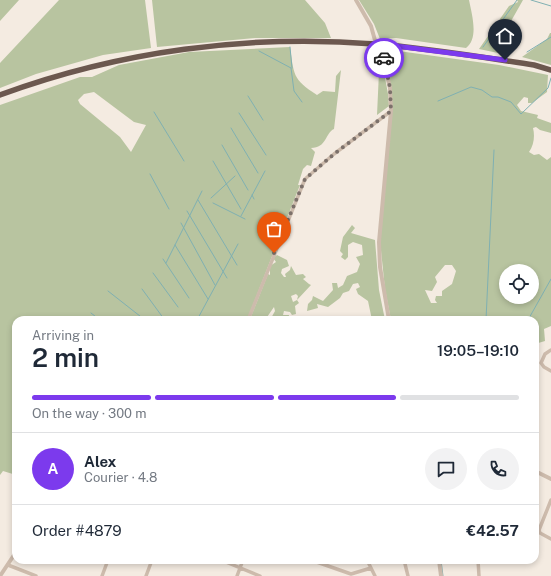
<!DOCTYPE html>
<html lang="en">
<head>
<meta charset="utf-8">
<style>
  :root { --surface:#fff; --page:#f2f2f3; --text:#1f2937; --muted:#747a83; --line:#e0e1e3; --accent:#7c3aed }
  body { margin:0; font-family:"Public Sans",sans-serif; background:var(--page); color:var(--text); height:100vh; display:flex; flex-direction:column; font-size:15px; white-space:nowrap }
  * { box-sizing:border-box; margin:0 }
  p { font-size:13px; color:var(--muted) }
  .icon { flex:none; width:22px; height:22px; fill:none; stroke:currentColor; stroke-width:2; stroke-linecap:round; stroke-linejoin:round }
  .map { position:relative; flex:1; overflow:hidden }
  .panel { position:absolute; left:12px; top:316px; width:527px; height:248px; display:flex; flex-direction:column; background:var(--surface); border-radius:12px; box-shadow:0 2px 6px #0003 }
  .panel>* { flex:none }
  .fabs { position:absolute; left:499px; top:264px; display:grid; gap:8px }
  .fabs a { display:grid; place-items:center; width:40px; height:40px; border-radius:50%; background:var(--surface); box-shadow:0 2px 6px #0003; font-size:20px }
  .pin { position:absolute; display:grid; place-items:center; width:34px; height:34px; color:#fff; margin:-41px -17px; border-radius:50% 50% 50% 0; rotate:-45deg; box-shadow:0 0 4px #0007 }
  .pin .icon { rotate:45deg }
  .courier { position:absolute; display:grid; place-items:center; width:40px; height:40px; margin:-20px; border:3px solid #7c3aed; border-radius:50%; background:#fff; color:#222; box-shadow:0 1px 5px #0007 }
  .overview em { font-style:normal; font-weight:600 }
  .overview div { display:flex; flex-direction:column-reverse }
  .overview { display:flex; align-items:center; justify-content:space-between; height:68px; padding:0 20px }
  h1 { font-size:26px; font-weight:600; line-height:30px }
  .bar { display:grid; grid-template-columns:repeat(4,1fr); gap:6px 4px; align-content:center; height:48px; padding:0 20px }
  .bar i { height:5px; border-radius:3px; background:var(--line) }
  .bar .active { background:var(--accent) }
  .bar p { grid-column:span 4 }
  .line { display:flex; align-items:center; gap:10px; padding:0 20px; border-top:1px solid var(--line) }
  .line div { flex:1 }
  .round { display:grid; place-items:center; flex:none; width:42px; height:42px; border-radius:21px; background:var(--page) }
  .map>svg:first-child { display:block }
  .green { fill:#b8c4a0; fill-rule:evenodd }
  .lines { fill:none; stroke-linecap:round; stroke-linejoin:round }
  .stream { stroke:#7fb0b2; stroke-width:1 }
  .minor { stroke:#cdbbac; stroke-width:3.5 }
  .tertiary { stroke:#cdbbac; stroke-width:4 }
  .trunk { stroke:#6c584f; stroke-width:5.5 }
  .done { stroke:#7c716b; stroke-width:4; stroke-dasharray:0 7.2 }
  .route { stroke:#7c3aed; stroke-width:5 }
</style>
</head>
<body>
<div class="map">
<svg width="551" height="576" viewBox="0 0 551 576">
  <rect width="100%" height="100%" fill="#f4ebe1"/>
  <path class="green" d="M 0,0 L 19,0 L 0,21 Z
    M 59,0 L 145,0 L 151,48 L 103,55 L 36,74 L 0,88 L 0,63 Z
    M 152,0 L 305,0 L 325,23 L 331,38 L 255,38 L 157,47 Z
    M 359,0 L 469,0 C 472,15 479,38 466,48 L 396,38 L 380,39 L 374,24 Z
    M 517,0 L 523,0 L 501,39 L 498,53 L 479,49 L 509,6 L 518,2 Z
    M 550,33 L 551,33 L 551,65 L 522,57 L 547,39 Z
    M 290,47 C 294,74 292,79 317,95 L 323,91 L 335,92 L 336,76 L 341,70 L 334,129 C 325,133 327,148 311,148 L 315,152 L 311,166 L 307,165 L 303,169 L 298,185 L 300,185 L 247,320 L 16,320 L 16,475 L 3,471 L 0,475 L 0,105 L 80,77 L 92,77 L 119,65 L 189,52 ZM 94,92 L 134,122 L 146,125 L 131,152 L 120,137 L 80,104 L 78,100 L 84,94 Z
    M 384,49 L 499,65 L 548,75 L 547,92 L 532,103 L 528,103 L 528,98 L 524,97 L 517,105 L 521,111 L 538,115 L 537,118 L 551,123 L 551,133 L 540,130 L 536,127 L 533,128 C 535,136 534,145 529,152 L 534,155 L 539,154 L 547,160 L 551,157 L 551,326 L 544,329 L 545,341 L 535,344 L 535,320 L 391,320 L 385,289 L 380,241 L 392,95 ZM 445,265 L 452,265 L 456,271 L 452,284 L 442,291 L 442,296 L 436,296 L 435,300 L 437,303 L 431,303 L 425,290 L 432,291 L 437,282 L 435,277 ZM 506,271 L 532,271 L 532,297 L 506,297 Z
    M 380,50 L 388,94 L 389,106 L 377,115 Z
    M 352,225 L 355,228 L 351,233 L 375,240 L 379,290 L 385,320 L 372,320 L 368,301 L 358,294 L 356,289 L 360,287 L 358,283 L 353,284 L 349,291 L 343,293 L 340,298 L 328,307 L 317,304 L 318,308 L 307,311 L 308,304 L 312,300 L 313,296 L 323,301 L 333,290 L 332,283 L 337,283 L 338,288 L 343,285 L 347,276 L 357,272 L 360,264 L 356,257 L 363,255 L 362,245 L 353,242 L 348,245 L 348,257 L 345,260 L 341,257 L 343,254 L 340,251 L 343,237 Z
    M 277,255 L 287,260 L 289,266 L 282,269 L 281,273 L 284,277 L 286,277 L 285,274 L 290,270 L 291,266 L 296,275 L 303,274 L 306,277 L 303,279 L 309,284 L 311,285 L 297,300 L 298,296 L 296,294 L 291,296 L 293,302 L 297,300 L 299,303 L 295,306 L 296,314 L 292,315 L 290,312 L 284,311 L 283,315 L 289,315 L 288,320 L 270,320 L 275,311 L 274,307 L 265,320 L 250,319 L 268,274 L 270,275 L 270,266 L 276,262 L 273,258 Z"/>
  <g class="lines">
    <path class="stream" d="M 531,0 L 551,6
      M 290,47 L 292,68
      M 483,47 L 517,0
      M 259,51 L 291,68 L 294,91 L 302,102
      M 527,52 L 551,37
      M 248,96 L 263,120
      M 438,101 L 471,87 L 482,90 L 492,97 L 498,97 L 511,102 L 521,114 L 548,88 L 551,78
      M 154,112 L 184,161
      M 239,113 L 266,155
      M 231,128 L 258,173
      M 222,145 L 248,190
      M 213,161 L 241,209
      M 150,174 L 169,209
      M 252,195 L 254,199
      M 211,198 L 235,176
      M 198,200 L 237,265
      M 213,203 L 245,219
      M 187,211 L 227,278
      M 241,216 L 265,171
      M 181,223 L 215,285
      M 175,245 L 208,299
      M 163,259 L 189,298
      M 166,263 L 202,191
      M 153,273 L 178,307
      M 142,289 L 164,319
      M 108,291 L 145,320
      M 91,313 L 100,320
      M 171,320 L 191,320
      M 197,320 L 238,244
      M 486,320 L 494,150
      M 528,320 L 551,279
      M 441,560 L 443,576"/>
    <path class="minor" d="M 248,320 L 305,179 L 334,154 L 391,111
      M 551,350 L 545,354 L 541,363 L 544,367 L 551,371
      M 551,500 L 539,530 L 540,533 L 551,539
      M 221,560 L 260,576
      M 311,560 L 351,574 L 371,568
      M 367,560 L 375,576
      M 404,560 L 408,576
      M 478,560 L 479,576
      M 8,565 L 36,576
      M 102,576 L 108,560
      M 146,576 L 152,560
      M 237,576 L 243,560"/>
    <path class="tertiary" d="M 356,0 L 371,26 L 376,44
      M 380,44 L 390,88 L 391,111 L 379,242 L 380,267 L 389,320
      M 535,471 L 551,479
      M 439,560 L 441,576
      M 0,576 L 16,552"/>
    <path class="trunk" d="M 0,95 C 119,51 248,34 375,44 C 428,48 481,57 534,65 L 551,70"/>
  </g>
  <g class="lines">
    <path class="done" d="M 274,253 L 305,179 L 334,154 L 391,111 L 390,88 L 384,58"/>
    <path class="route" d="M 384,58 L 380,44 L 505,60"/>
  </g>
</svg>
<div class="fabs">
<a><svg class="icon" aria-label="locate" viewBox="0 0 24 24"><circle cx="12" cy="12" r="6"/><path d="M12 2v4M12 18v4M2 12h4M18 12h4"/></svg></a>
</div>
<div class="pin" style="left:274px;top:253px;background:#ea580c"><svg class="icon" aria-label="bag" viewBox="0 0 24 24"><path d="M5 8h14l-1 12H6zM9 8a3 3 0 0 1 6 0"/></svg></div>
<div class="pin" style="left:505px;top:60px;background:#1f2937"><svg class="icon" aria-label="home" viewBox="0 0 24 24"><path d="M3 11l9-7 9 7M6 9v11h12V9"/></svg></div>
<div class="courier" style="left:384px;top:58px"><svg class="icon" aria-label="car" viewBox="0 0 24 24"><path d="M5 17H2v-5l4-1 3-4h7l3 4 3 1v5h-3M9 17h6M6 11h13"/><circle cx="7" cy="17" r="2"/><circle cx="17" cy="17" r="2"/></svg></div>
<section class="panel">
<div class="overview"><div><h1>2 min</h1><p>Arriving in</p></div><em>19:05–19:10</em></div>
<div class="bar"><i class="active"></i><i class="active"></i><i class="active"></i><i></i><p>On the way · 300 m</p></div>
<div class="line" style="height:72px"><b class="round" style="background:var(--accent);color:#fff">A</b><div><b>Alex</b><p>Courier · 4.8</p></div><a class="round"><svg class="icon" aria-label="chat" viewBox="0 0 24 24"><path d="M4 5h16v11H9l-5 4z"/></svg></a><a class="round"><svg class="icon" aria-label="phone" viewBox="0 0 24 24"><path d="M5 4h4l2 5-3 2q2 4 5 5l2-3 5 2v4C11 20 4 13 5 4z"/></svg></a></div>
<div class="line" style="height:52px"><div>Order #4879</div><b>€42.57</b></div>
</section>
</div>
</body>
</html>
